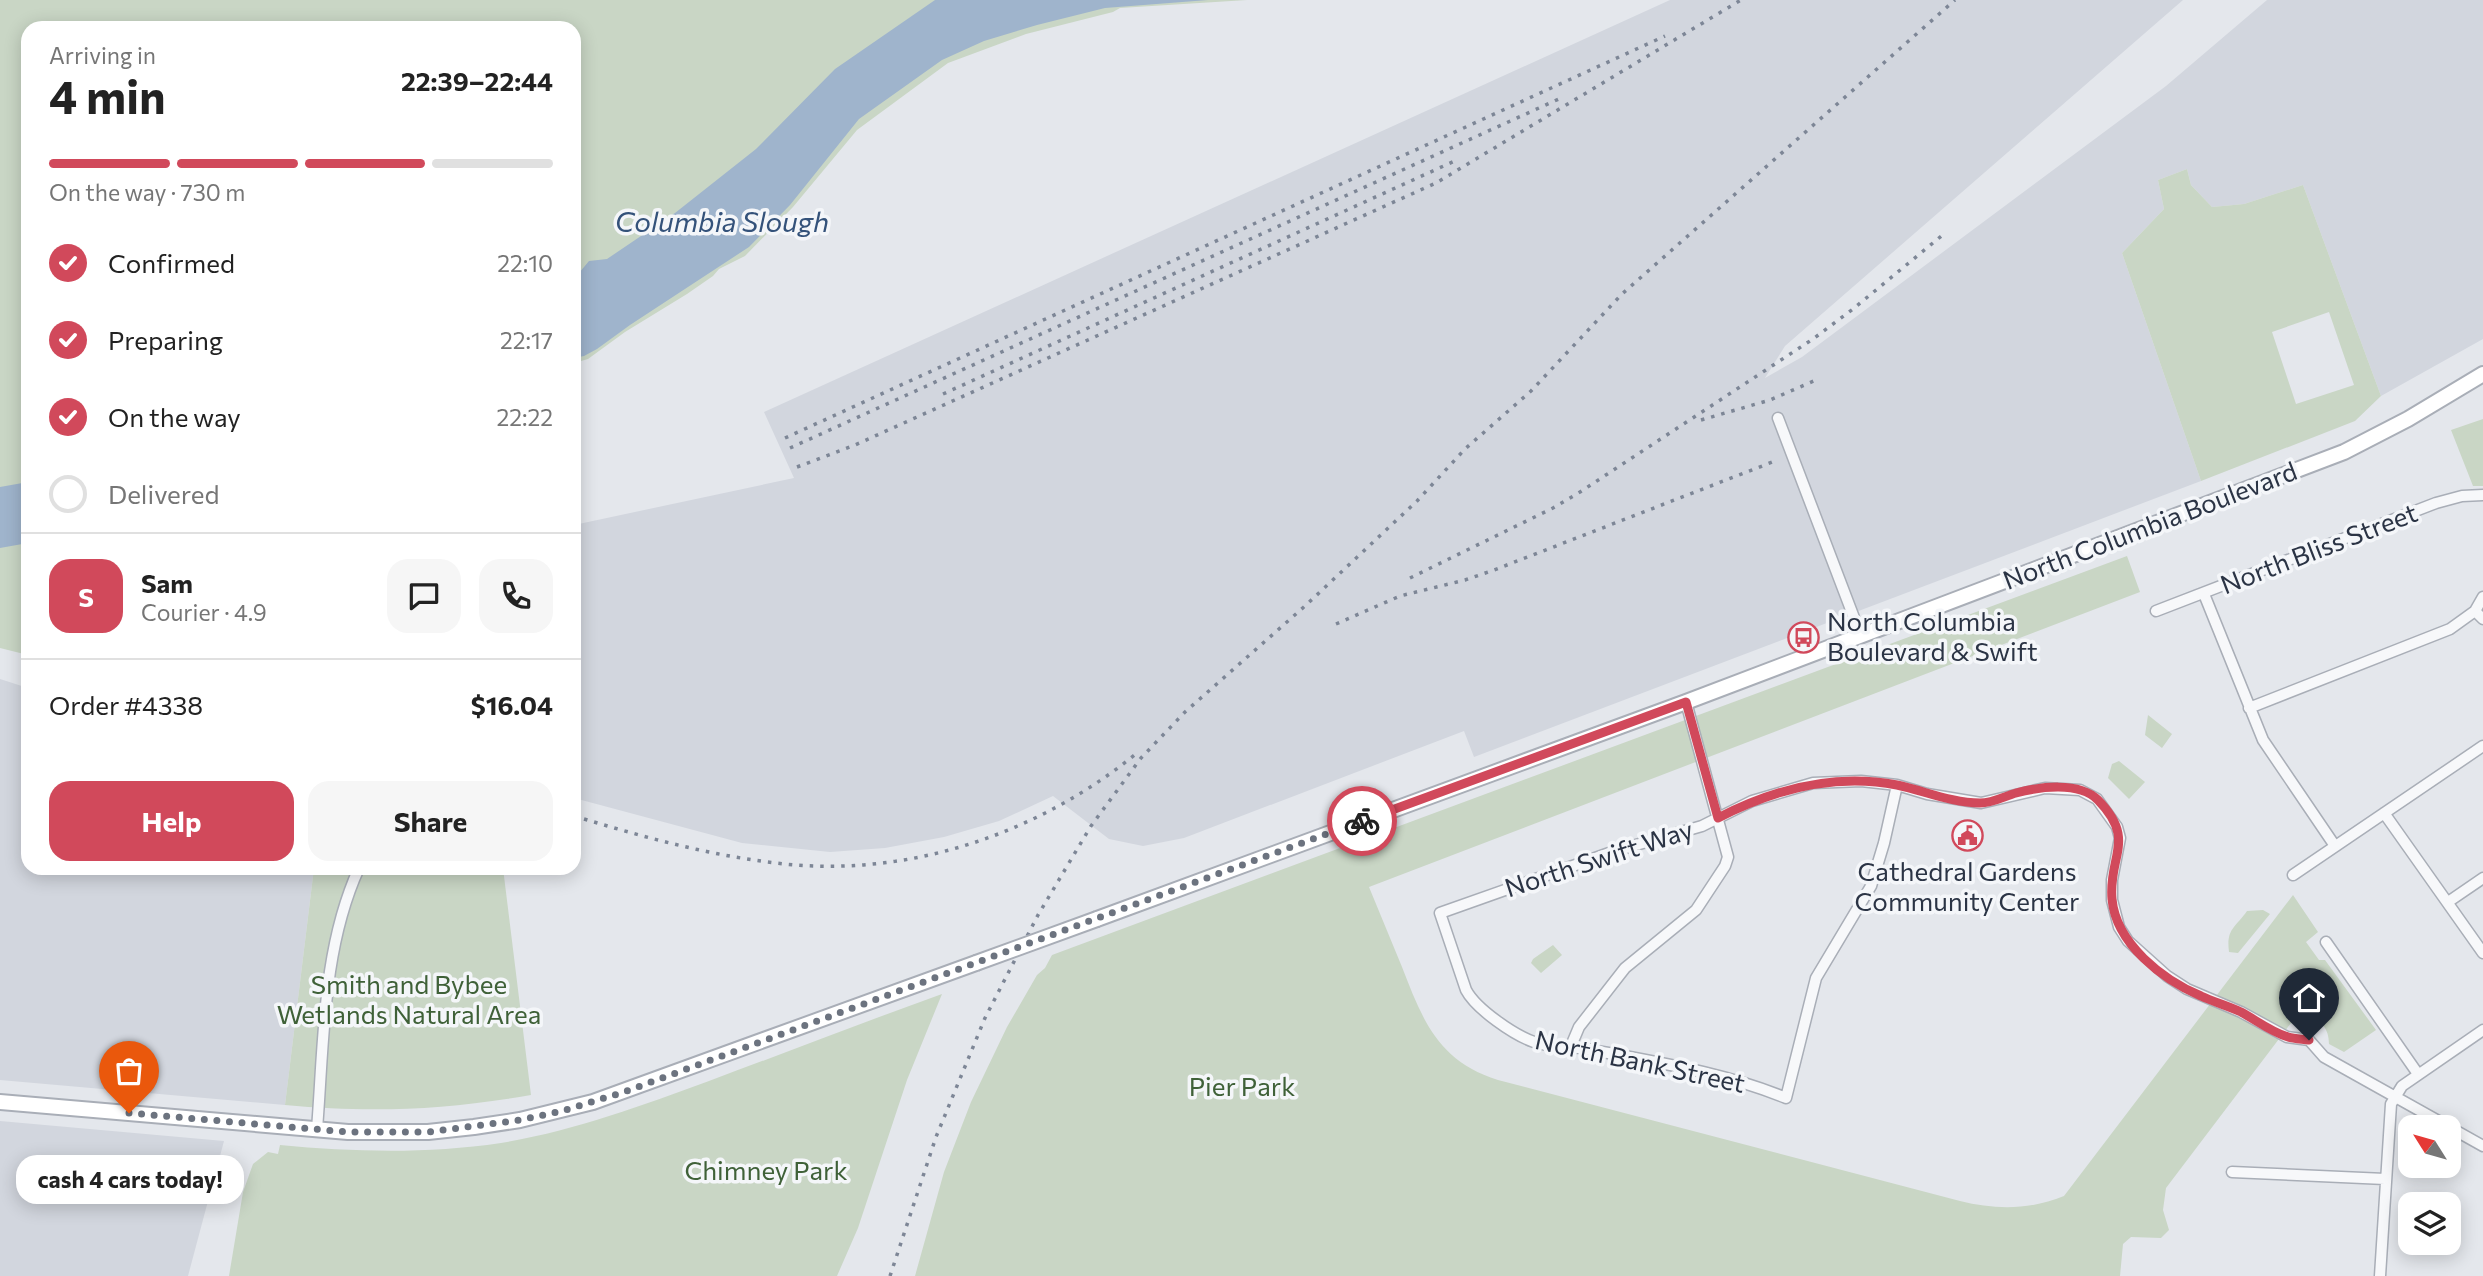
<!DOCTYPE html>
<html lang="en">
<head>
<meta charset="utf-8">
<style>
  :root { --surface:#fff; --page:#f6f6f6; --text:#222; --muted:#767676; --line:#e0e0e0; --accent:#d1495b }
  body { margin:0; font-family:Commissioner,sans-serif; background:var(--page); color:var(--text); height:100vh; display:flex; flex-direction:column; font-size:26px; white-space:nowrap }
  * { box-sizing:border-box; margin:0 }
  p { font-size:23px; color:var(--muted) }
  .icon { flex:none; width:38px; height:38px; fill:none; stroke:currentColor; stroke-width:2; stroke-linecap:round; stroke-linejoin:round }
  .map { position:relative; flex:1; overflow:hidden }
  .details { position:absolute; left:21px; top:21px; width:560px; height:854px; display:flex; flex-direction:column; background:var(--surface); border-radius:21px; box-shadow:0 4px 18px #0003 }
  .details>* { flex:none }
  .needle { width:46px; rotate:307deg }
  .buttons { position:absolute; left:2398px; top:1115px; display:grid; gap:14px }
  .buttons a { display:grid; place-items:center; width:63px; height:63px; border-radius:14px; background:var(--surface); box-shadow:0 4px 18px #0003; font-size:35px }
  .pin { position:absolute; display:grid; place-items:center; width:60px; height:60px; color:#fff; margin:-72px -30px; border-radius:50% 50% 50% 0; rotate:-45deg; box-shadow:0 0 7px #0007 }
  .pin .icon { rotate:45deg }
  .courier { position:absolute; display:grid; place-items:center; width:70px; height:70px; margin:-35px; border:5px solid #d1495b; border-radius:50%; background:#fff; color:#222; box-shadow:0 2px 9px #0007 }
  .bubble { position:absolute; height:49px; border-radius:21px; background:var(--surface); box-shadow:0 4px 18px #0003; font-size:23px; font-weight:700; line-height:49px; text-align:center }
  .head em { font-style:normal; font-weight:700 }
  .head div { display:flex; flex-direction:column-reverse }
  .head { display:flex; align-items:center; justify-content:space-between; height:119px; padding:0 28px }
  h1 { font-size:46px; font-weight:700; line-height:52px }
  .bar { display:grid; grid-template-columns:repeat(4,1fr); gap:10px 7px; align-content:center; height:84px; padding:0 28px }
  .bar i { height:9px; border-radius:5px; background:var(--line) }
  .bar .selected { background:var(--accent) }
  .bar p { grid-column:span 4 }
  .line { display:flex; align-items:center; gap:18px; padding:0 28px; border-top:2px solid var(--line) }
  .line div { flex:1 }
  .round { display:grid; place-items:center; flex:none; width:74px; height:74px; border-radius:21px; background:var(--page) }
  ol { padding:0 28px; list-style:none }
  li { display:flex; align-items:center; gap:21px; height:77px }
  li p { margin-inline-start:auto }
  li .icon { padding:7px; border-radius:50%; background:var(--accent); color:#fff; stroke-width:4 }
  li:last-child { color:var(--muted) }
  li i { width:38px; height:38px; border:4px solid var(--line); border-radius:50% }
  .button { display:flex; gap:14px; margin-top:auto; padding:14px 28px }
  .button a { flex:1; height:80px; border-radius:21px; background:var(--accent); color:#fff; font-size:28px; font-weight:700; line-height:80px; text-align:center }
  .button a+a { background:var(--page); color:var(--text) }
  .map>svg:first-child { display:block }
  .built { fill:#d2d6de }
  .green { fill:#c9d6c5; fill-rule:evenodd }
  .water { fill:#9fb4cc }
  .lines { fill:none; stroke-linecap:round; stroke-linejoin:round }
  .minor-casing { stroke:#a9aeb7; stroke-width:13 }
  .secondary-casing { stroke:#a9aeb7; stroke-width:18 }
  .minor { stroke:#f7f8fa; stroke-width:10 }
  .secondary { stroke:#fff; stroke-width:14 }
  .rail { stroke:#7d8696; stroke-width:3.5; stroke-dasharray:3.5 7; stroke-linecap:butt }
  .secondary-bridge-casing { stroke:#a9aeb7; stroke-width:18; stroke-linecap:butt }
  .secondary-bridge { stroke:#fff; stroke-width:14 }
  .done { stroke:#6c737f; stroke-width:7; stroke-dasharray:0 12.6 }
  .route { stroke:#d1495b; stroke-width:9 }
  .labels { text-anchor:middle; stroke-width:7; stroke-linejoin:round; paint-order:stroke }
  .street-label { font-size:26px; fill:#2b3445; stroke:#f4f6f9 }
  .poi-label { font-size:26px; fill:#2b3445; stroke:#f4f6f9; text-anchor:start }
  .park-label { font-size:26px; fill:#3f6138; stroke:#f4f6f9 }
  .water-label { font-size:28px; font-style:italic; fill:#34527a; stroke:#f4f6f9 }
</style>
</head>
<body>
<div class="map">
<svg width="2483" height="1276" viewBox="0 0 2483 1276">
  <rect width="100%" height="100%" fill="#e4e7ec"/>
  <path class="built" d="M 1670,0 L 2183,0 L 1785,346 L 1765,378 L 1802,357 L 2166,86 L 2267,0 L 2483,0 L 2483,339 L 2381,396 L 2303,185 L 2244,204 L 2212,207 L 2191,185 L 2187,169 L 2158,180 L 2164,209 L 2122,253 L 2201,481 L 1474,757 L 1464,731 L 1184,838 L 1143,846 L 1109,839 L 1053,796 L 999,821 L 944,837 L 885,848 L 830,852 L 742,843 L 574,798 L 574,525 L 794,478 L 764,412 Z
    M 0,679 L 28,688 L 28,868 L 314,868 L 285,1105 L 0,1080 Z
    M 0,1121 L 224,1141 L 188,1276 L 0,1276 Z"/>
  <path class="green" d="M 0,0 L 1247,0 L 1120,8 L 1113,12 L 1026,34 L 948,63 L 857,130 L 793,207 L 745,256 L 719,269 L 713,276 L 687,294 L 625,332 L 588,359 L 574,363 L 574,28 L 28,28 L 28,655 L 0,648 Z
    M 2187,169 L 2191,185 L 2212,207 L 2244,204 L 2303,185 L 2381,396 L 2355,421 L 2201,481 L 2122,253 L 2164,209 L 2158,180 ZM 2329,312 L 2354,385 L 2296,404 L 2272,332 Z
    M 2483,419 L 2483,486 L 2473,486 L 2451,430 Z
    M 2127,556 L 2140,592 L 1369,887 C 1380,914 1391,940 1402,967 C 1423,1021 1438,1061 1498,1080 L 1960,1201 C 1996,1210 2030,1210 2064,1196 L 2293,895 L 2318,932 L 2306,942 L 2319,960 L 2325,960 L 2376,1030 L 2344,1052 L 2329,1044 C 2329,1022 2313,1014 2294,1024 L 2291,1023 L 2166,1188 L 2163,1210 L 2169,1230 L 2161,1238 L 2131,1237 L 2123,1244 L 2120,1276 L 915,1276 L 944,1172 L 971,1102 L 1007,1027 L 1037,975 L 1045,968 L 1052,955 Z
    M 2148,715 L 2172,734 L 2162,748 L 2145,735 Z
    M 2119,761 L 2145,782 L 2129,799 L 2108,778 L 2112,764 Z
    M 314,868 L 503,868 L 531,1095 C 443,1110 373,1113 285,1105 Z
    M 2263,910 L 2270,914 L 2238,953 L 2229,952 C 2226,929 2235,928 2247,911 Z
    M 1553,945 L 1562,955 L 1541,973 L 1531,963 L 1533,959 Z
    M 942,994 L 907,1080 L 858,1228 L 837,1276 L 229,1276 L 243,1192 L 253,1164 L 268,1152 L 278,1154 L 280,1145 C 354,1152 427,1154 501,1143 C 573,1131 641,1106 709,1081 C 787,1052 864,1022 942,994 Z"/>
  <path class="water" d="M 935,0 L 1208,0 L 1105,8 L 1037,25 L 984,41 L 942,60 L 859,119 L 790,205 L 749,247 L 630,325 L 597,349 L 584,356 L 574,358 L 574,279 L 589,261 L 607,259 L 675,213 L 756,149 L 835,69 Z
    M 28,482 L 28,543 L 0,548 L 0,487 Z"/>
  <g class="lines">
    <defs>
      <path id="minor" d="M 1778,418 L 1861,636
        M 2204,594 L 2263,740 L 2335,846
        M 2156,611 L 2436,503 L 2462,496 L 2483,495
        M 2475,611 L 2483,619
        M 2249,708 L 2450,629 L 2475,611 L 2483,597
        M 1897,785 L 1884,843 L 1871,886 L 1816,978 L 1786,1098 C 1723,1072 1654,1062 1587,1049 C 1570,1046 1550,1048 1534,1042 C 1514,1035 1476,1009 1466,990 L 1440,913 L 1615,851 L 1702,826 L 1752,801 L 1813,783 L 1861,781 L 1897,785 L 1927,794 L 1981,803 L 2045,788 L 2080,790 L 2097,799 L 2117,827 L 2120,838 L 2112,880 L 2112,900 L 2119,927 L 2128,941 L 2167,976 L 2187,989 L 2241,1012 L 2287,1037 L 2309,1040 L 2324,1057 L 2483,1146
        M 2384,813 L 2483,953
        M 2293,875 L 2483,746
        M 2448,902 L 2483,878
        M 2326,942 L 2418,1074
        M 1571,1046 L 1579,1027 L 1625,968 L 1696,910 L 1725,866 L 1728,857 L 1686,702
        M 317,1129 C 324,1042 322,949 359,868
        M 2232,1172 L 2385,1179
        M 2380,1276 L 2391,1104 L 2402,1086 L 2483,1030"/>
      <path id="secondary" d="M 1097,919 L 1686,702 L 2344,452 L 2408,419 L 2483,374
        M 0,1102 L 348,1132 L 428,1132 L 474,1127 L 520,1120 L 593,1102 L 976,963"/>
    </defs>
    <use href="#minor" class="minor-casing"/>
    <use href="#secondary" class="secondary-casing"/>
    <use href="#minor" class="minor"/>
    <use href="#secondary" class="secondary"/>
    <path class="rail" d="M 943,394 L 1459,159
      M 1701,420 L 1770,400 L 1816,380
      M 785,438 L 1665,36
      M 790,448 L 1561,98
      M 797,467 L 855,445 L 1436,183 L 1741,0
      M 1410,578 L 1553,508 L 1580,492 L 1813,339 L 1853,309 L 1945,233
      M 1336,624 L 1400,596 L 1465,580 L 1494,570 L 1775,461
      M 574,816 C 640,836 707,855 776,863 C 905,879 1037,835 1137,753
      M 890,1276 L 936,1137 L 985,1018 L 1038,915 L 1091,826 L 1141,758 L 1185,712 L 1305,606 L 1417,501 L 1465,449 L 1531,391 L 1622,294 L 1955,0"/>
    <defs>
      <path id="secondary-bridge" d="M 976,963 L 1097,919"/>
    </defs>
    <use href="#secondary-bridge" class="secondary-bridge-casing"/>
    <use href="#secondary-bridge" class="secondary-bridge"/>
  </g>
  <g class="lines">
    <path class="done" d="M 129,1113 L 348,1132 L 428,1132 L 520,1120 L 562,1111 L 624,1092 L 1362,821"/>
    <path class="route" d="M 1362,821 L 1686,702 L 1718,818 C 1774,789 1834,773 1897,785 C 1925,791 1952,803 1980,803 C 1993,803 2005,796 2016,793 C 2039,787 2079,781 2098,800 C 2137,840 2108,856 2112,899 C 2116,944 2163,980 2201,996 C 2214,1002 2228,1006 2241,1012 C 2256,1020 2271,1032 2288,1037 C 2294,1039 2302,1039 2309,1040"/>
  </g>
  <defs>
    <symbol id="bus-ring" viewBox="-11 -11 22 22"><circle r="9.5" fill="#f4f6f9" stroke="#d1495b" stroke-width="1.5"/><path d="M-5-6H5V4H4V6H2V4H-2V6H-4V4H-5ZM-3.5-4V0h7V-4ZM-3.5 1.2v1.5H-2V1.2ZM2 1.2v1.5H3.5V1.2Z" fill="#d1495b"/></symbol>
    <symbol id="civic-ring" viewBox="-11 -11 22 22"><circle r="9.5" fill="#f4f6f9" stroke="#d1495b" stroke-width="1.5"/><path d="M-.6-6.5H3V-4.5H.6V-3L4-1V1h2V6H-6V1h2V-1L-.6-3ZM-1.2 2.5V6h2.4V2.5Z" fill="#d1495b"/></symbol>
  </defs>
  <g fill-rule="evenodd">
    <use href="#bus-ring" x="1786" y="620" width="35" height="35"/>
    <use href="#civic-ring" x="1950" y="818" width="35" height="35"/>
  </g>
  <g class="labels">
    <g class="street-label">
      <text transform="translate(2150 526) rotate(-21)" y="9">North Columbia Boulevard</text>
      <text transform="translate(2319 549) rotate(-21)" y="9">North Bliss Street</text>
      <text transform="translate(1599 859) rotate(-18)" y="9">North Swift Way</text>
      <text transform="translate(1640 1062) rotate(12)" y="9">North Bank Street</text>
    </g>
    <g class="poi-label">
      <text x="1827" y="631">North Columbia<tspan x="1827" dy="30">Boulevard &amp; Swift</tspan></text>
      <text x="1967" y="881" text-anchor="middle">Cathedral Gardens<tspan x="1967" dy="30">Community Center</tspan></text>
    </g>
    <g class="park-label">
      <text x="409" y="994">Smith and Bybee<tspan x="409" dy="30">Wetlands Natural Area</tspan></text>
      <text x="1242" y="1096">Pier Park</text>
      <text x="766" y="1180">Chimney Park</text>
    </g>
    <g class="water-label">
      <text x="722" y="232">Columbia Slough</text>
    </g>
  </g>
</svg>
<div class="buttons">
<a><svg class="needle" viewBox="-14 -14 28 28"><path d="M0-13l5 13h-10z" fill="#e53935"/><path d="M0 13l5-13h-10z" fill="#767676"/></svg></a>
<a><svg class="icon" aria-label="layers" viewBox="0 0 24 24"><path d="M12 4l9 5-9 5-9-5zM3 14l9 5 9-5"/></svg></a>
</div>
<div class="pin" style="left:129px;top:1113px;background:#ea580c"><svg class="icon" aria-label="bag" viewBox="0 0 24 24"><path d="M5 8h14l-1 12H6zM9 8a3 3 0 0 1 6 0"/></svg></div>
<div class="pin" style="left:2309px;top:1040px;background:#1f2937"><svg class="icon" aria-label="home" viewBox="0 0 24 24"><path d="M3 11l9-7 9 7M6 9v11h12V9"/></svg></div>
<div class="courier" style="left:1362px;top:821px"><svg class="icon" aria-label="bike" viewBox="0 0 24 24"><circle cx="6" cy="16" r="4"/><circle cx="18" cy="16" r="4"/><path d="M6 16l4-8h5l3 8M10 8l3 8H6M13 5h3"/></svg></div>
<div class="bubble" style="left:16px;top:1155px;width:228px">cash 4 cars today!</div>
<section class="details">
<div class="head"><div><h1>4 min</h1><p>Arriving in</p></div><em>22:39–22:44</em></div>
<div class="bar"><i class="selected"></i><i class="selected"></i><i class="selected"></i><i></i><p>On the way · 730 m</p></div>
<ol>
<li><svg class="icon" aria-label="check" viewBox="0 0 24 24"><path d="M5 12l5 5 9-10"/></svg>Confirmed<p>22:10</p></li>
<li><svg class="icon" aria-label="check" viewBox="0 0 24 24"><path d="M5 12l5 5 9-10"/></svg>Preparing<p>22:17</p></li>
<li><svg class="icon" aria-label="check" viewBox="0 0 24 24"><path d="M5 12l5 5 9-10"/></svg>On the way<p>22:22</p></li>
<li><i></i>Delivered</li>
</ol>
<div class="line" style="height:126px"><b class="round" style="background:var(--accent);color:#fff">S</b><div><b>Sam</b><p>Courier · 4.9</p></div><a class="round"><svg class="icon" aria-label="chat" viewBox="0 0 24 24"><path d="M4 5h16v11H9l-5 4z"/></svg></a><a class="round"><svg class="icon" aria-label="phone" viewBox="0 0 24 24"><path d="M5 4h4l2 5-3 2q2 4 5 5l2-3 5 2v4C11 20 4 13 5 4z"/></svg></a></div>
<div class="line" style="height:91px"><div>Order #4338</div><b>$16.04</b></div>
<div class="button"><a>Help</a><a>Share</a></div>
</section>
</div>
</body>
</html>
